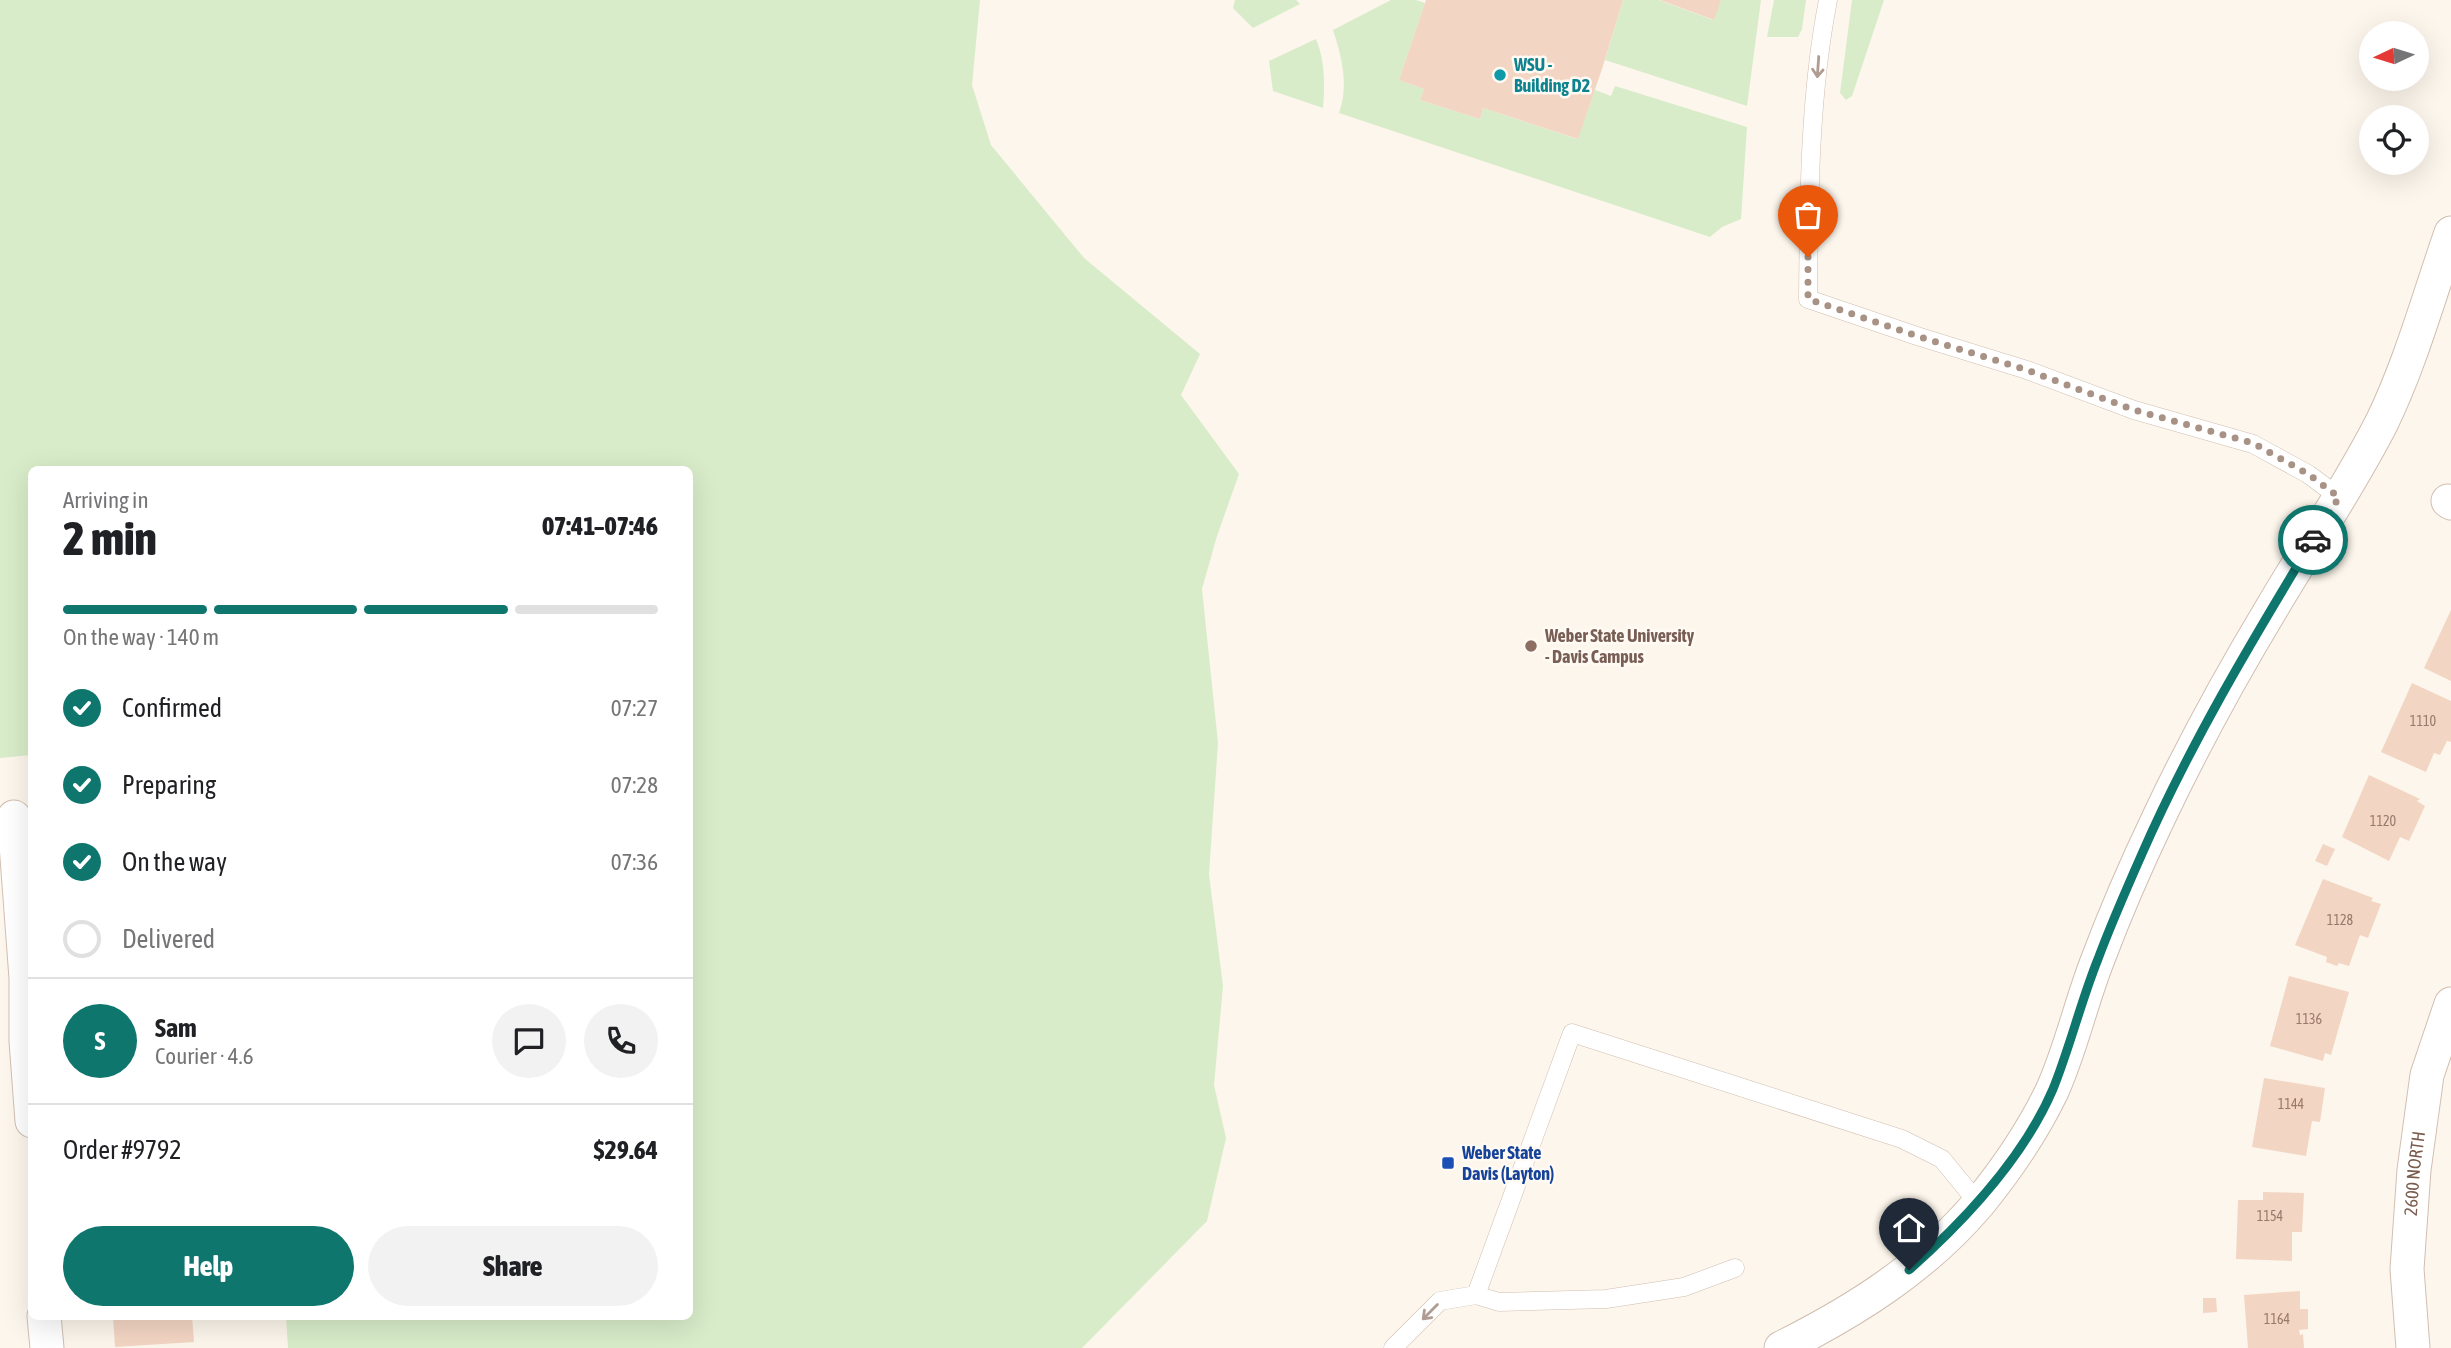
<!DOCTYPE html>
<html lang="en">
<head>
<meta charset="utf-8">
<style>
  :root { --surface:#fff; --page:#f2f2f2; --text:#202124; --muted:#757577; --line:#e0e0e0; --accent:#0f766e }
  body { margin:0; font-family:"Asap Condensed",sans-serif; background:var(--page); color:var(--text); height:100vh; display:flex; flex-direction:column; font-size:26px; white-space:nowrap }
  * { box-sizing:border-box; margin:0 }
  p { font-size:23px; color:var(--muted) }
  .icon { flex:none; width:38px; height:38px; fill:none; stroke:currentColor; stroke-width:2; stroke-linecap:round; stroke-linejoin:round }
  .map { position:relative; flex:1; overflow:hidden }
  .panel { position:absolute; left:28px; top:466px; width:665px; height:854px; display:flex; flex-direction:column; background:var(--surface); border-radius:10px; box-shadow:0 7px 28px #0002 }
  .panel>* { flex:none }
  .needle { width:46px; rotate:266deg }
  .fabs { position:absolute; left:2359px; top:21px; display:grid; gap:14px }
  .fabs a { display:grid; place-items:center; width:70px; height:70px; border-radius:50%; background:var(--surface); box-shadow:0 7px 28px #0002; font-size:35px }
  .pin { position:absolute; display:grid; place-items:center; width:60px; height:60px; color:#fff; margin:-72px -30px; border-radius:50% 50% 50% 0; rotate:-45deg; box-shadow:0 0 7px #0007 }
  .pin .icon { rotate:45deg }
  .courier { position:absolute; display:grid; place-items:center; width:70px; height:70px; margin:-35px; border:5px solid #0f766e; border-radius:50%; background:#fff; color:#222; box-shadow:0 2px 9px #0007 }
  .summary em { font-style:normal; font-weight:800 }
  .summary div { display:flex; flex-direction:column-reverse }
  .summary { display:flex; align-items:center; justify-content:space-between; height:119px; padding:0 35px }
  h1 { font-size:46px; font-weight:800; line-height:52px }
  .bar { display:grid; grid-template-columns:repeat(4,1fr); gap:10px 7px; align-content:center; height:84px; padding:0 35px }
  .bar i { height:9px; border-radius:5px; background:var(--line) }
  .bar .on { background:var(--accent) }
  .bar p { grid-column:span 4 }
  .line { display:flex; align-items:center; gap:18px; padding:0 35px; border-top:2px solid var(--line) }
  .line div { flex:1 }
  .round { display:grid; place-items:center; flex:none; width:74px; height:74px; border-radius:37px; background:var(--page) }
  ol { padding:0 35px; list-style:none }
  li { display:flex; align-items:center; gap:21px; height:77px }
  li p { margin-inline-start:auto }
  li .icon { padding:7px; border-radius:50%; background:var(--accent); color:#fff; stroke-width:4 }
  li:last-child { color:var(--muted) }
  li i { width:38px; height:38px; border:4px solid var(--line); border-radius:50% }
  .button { display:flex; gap:14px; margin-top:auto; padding:14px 35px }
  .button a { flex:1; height:80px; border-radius:42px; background:var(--accent); color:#fff; font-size:28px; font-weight:800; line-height:80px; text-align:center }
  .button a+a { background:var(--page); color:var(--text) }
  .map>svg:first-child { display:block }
  .green { fill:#d8ecc9 }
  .building { fill:#f3d5c3 }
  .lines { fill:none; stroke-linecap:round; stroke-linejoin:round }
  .service-casing { stroke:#d1beb0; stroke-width:19 }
  .minor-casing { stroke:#d1beb0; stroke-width:35 }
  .service { stroke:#fff; stroke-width:18 }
  .minor { stroke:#fff; stroke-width:33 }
  .oneway { stroke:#af9d94 }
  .done { stroke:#a89285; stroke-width:7; stroke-dasharray:0 12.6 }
  .route { stroke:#0f766e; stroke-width:9 }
  .culture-dot { fill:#0f9aa8; stroke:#fffaf3; stroke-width:2.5 }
  .education-dot { fill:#8d6e63; stroke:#fffaf3; stroke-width:2.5 }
  .transit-dot { fill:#1a4fb4; stroke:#fffaf3; stroke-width:2.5 }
  .labels { text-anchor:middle; stroke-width:5; stroke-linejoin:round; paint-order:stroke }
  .number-label { font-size:14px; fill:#987a6a }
  .culture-label { font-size:18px; font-weight:bold; fill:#0d838f; stroke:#fffaf3; text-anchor:start }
  .education-label { font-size:18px; font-weight:bold; fill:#785e54; stroke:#fffaf3; text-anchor:start }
  .transit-label { font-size:18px; font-weight:bold; fill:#164399; stroke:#fffaf3; text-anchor:start }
  .street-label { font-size:18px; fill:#7a5c4d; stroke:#fffaf3 }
</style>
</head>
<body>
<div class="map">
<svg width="2451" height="1348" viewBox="0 0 2451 1348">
  <rect width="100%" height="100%" fill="#fdf6ec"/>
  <path class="green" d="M 0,0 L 980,0 L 972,85 L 991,145 L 1084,258 L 1200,354 L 1181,395 L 1239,474 L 1217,536 L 1202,589 L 1218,743 L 1209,874 L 1223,986 L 1214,1085 L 1226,1138 L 1207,1221 L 1082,1348 L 288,1348 L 286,1316 L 690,1316 L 690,469 L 32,469 L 31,755 L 0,758 Z
    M 1235,0 L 1296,0 L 1300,4 L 1253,28 L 1233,8 Z
    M 1391,0 L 1416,0 L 1425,3 L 1399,80 L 1424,89 L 1420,100 L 1480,119 L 1483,108 L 1577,139 L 1595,90 L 1611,96 L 1615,86 L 1747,127 L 1741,219 L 1722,227 L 1710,237 L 1339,113 C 1349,86 1342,57 1333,30 Z
    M 1623,0 L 1659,0 L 1713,20 L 1721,0 L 1761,0 L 1747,106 L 1605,60 Z
    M 1774,0 L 1806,0 L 1802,29 L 1798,37 L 1767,37 Z
    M 1852,0 L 1884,0 L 1852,96 L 1846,100 L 1840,93 Z
    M 1316,39 C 1325,61 1325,84 1323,108 L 1273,91 L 1269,61 Z"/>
  <path class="building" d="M 1426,0 L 1623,0 L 1602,69 L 1578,139 L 1483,108 L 1480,119 L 1420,100 L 1424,89 L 1399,80 Z
    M 1660,0 L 1721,0 L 1714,20 Z
    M 2451,610 L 2451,681 L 2424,668 Z
    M 2412,683 L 2451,701 L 2451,742 L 2447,741 L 2440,755 L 2434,753 L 2426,772 L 2381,752 Z
    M 2369,775 L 2420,799 L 2417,801 L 2425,806 L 2409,841 L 2400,837 L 2389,861 L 2342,837 Z
    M 2323,844 L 2335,849 L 2327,866 L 2315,861 Z
    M 2323,879 L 2373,898 L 2371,901 L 2381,904 L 2368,938 L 2360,935 L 2349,966 L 2339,963 L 2337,966 L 2326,962 L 2327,957 L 2295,945 Z
    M 2289,976 L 2349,992 L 2331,1055 L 2325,1053 L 2323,1061 L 2270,1046 Z
    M 2264,1078 L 2325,1088 L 2320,1122 L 2312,1121 L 2306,1156 L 2252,1147 Z
    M 2263,1192 L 2304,1193 L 2302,1232 L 2292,1232 L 2292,1261 L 2236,1259 L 2238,1200 L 2263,1200 Z
    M 2300,1291 L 2300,1309 L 2308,1309 L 2308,1329 L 2299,1330 L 2300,1335 L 2303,1334 L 2304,1348 L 2248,1348 L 2244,1295 Z
    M 2203,1298 L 2216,1298 L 2217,1312 L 2203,1313 Z
    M 113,1316 L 192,1316 L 194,1342 L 115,1347 Z"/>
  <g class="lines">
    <defs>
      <path id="service" d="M 1828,0 C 1809,98 1809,199 1808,299 L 1917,336 L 2027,370 L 2134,410 L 2253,444 L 2308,474 L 2339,497
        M 1476,1295 L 1572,1033 L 1902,1139 L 1942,1159 L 1978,1203
        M 1393,1348 L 1440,1301 L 1476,1295 L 1499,1302 L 1606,1299 L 1684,1287 L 1735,1268"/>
      <g id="minor">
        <path d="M 2448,501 L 2451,503"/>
        <path d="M 14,817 L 26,978 L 26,1041 L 32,1121"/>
        <path d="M 44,1316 L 47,1348"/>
        <path d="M 1781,1348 C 1855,1311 1925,1267 1979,1203 C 2006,1170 2033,1130 2052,1091 C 2071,1049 2081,1002 2098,959 C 2116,911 2137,863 2159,817 C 2193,745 2232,674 2273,606 C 2309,545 2350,485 2382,422 C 2411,362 2429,296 2451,233"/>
        <path id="s1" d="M 2413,1348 L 2407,1269 L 2414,1170 L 2427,1075 L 2451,1004"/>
      </g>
    </defs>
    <use href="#service" class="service-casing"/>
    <use href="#minor" class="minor-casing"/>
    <use href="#service" class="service"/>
    <use href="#minor" class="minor"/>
  </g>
  <defs><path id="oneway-shaft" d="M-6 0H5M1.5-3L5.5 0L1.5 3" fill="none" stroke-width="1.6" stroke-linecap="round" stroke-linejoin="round" transform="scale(1.75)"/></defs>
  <g class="oneway">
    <use href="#oneway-shaft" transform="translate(1818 67) rotate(94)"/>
    <use href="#oneway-shaft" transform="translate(1430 1312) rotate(135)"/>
  </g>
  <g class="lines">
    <path class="done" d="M 1808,257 L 1808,299 L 1917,336 L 2027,370 L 2134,410 L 2253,443 L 2308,474 L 2339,497 L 2313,540"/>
    <path class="route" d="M 1909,1270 C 1963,1222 2024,1157 2053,1089 C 2070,1047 2081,1001 2098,959 C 2111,924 2126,890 2141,856 C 2189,746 2251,642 2313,540"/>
  </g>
  <circle class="culture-dot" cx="1500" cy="75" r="7"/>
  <circle class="education-dot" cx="1531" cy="646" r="7"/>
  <rect class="transit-dot" x="1441" y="1156" width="14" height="14" rx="3.5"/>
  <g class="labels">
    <g class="number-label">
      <text x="2423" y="726">1110</text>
      <text x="2383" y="826">1120</text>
      <text x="2340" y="925">1128</text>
      <text x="2309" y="1024">1136</text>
      <text x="2291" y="1109">1144</text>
      <text x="2270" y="1221">1154</text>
      <text x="2277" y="1324">1164</text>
    </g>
    <g class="culture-label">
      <text x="1514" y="71">WSU -<tspan x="1514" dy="21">Building D2</tspan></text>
    </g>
    <g class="education-label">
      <text x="1545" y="642">Weber State University<tspan x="1545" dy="21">- Davis Campus</tspan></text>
    </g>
    <g class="transit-label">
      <text x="1462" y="1159">Weber State<tspan x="1462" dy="21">Davis (Layton)</tspan></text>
    </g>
    <g class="street-label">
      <text dy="6" stroke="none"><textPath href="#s1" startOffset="175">2600 NORTH</textPath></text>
    </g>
  </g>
</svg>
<div class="fabs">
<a><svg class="needle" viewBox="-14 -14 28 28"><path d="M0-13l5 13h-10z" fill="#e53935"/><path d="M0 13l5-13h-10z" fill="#757577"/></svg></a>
<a><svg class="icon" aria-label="locate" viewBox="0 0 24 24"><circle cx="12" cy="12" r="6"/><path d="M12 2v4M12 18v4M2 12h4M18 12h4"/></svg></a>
</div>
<div class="pin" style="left:1808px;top:257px;background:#ea580c"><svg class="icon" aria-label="bag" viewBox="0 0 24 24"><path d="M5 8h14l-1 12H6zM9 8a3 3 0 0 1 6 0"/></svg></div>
<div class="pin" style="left:1909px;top:1270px;background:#1f2937"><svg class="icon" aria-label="home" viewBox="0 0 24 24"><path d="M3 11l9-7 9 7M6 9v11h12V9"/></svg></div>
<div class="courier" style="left:2313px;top:540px"><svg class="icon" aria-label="car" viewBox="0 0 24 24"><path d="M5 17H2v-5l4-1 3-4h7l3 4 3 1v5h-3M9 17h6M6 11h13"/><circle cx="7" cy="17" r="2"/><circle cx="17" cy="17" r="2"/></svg></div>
<section class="panel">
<div class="summary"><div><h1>2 min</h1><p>Arriving in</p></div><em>07:41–07:46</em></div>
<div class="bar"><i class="on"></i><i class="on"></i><i class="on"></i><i></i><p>On the way · 140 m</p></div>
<ol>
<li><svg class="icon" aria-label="check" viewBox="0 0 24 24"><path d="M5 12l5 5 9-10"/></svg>Confirmed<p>07:27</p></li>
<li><svg class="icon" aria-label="check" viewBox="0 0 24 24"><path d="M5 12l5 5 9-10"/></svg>Preparing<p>07:28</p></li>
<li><svg class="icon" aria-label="check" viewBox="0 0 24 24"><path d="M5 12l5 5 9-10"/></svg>On the way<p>07:36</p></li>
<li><i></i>Delivered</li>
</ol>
<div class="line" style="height:126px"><b class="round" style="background:var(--accent);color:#fff">S</b><div><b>Sam</b><p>Courier · 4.6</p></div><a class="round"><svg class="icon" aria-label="chat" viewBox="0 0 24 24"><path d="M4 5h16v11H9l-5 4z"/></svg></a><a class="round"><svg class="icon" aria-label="phone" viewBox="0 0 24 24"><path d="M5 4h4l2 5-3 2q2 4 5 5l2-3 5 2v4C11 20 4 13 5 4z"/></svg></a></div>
<div class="line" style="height:91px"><div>Order #9792</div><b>$29.64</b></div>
<div class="button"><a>Help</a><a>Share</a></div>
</section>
</div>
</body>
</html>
